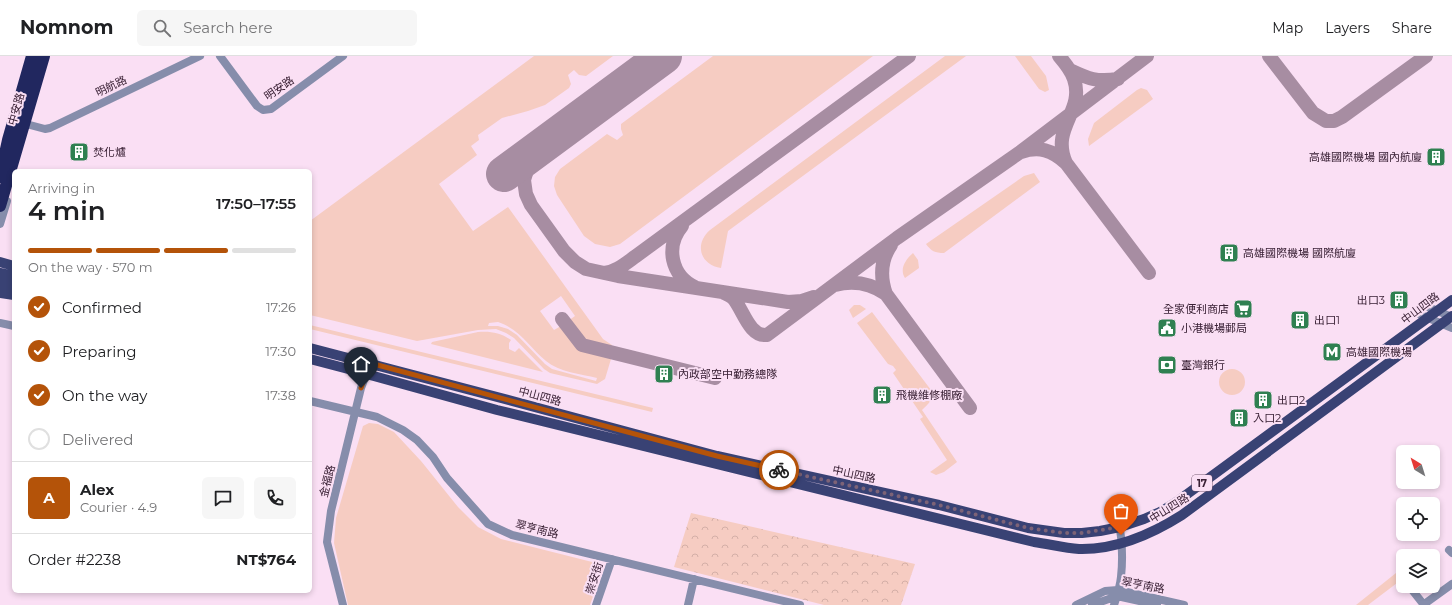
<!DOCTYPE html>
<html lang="en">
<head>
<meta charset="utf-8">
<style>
  :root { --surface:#fff; --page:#f6f6f6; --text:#202124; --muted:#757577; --line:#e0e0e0; --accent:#b45309 }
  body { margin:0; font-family:Montserrat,"Noto Sans TC",sans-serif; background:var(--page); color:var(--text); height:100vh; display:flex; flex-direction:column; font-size:15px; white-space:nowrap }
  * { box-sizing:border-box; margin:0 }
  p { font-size:13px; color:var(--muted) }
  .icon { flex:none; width:22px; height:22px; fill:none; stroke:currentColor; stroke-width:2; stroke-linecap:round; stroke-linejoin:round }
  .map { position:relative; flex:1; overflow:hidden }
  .side { position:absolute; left:12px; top:113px; width:300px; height:424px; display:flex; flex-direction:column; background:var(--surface); border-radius:6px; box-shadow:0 2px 6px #0003 }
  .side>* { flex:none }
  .needle { width:26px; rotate:322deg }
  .fabs { position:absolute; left:1396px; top:389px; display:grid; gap:8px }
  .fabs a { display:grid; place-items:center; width:44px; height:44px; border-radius:6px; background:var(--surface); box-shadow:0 2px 6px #0003; font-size:20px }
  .pin { position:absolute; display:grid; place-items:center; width:34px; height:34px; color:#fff; margin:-41px -17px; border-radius:50% 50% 50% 0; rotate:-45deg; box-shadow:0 0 4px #0007 }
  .pin .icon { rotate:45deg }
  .courier { position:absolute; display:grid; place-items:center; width:40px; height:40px; margin:-20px; border:3px solid #b45309; border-radius:50%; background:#fff; color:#222; box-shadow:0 1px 5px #0007 }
  .head em { font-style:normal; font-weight:600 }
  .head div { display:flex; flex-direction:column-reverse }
  .head { display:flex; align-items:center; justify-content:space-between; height:68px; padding:0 16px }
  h1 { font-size:26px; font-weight:600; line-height:30px }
  .bar { display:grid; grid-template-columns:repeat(4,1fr); gap:6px 4px; align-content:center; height:48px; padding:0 16px }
  .bar i { height:5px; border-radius:3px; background:var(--line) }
  .bar .selected { background:var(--accent) }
  .bar p { grid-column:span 4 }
  .line { display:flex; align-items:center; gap:10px; padding:0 16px; border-top:1px solid var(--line) }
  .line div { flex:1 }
  .round { display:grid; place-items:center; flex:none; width:42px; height:42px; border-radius:6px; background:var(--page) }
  ol { padding:0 16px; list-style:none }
  li { display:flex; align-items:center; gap:12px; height:44px }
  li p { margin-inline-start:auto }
  li .icon { padding:4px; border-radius:50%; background:var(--accent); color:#fff; stroke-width:4 }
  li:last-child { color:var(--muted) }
  li i { width:22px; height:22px; border:2px solid var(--line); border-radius:50% }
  header { display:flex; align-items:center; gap:24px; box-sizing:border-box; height:56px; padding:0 20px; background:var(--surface); border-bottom:1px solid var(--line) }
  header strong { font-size:19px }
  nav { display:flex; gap:22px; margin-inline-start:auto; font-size:14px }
  .search { width:280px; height:36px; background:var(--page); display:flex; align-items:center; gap:10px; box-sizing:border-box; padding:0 14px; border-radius:6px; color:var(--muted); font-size:15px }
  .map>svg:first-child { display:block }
  .grass { fill:#f6ccc2; fill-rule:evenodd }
  .park { fill:url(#park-crowns) }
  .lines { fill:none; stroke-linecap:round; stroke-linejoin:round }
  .taxiway { stroke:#a78da2; stroke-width:14 }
  .runway { stroke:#a78da2; stroke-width:36 }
  .minor { stroke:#868dab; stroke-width:8 }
  .major { stroke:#394274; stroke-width:10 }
  .highway-bridge { stroke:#21275f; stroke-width:12 }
  .done { stroke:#7d6377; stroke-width:4; stroke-dasharray:0 7.2 }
  .route { stroke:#b45309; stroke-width:5 }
  .labels { text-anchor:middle; stroke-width:4; stroke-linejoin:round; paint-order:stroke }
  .shield { fill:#fadff4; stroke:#73596e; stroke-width:1 }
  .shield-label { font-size:10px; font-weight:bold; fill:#392034 }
  .street-label { font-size:11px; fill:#392034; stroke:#fadff4 }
  .poi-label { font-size:11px; fill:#392034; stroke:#fadff4; text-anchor:start }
</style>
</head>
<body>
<header>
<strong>Nomnom</strong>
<div class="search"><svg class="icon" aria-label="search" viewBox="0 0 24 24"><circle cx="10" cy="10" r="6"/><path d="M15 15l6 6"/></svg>Search here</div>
<nav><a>Map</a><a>Layers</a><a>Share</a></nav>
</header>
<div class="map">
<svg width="1452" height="549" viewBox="0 0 1452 549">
  <defs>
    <pattern id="park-crowns" width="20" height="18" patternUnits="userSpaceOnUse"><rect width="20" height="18" fill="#f6ccc2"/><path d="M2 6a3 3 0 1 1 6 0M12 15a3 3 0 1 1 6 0" fill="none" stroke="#d4afa7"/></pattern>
  </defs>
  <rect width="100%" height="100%" fill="#fadff4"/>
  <path class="grass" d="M 534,0 L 613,0 L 586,20 L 579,19 L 574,14 L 568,19 L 571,28 L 569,32 L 545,49 L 528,55 L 502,62 L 478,79 L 479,84 L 471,90 L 477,99 L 439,128 L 473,175 L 508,151 L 603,283 L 612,289 L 612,293 L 584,286 L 568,265 L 575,260 L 561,240 L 540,255 L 554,274 L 561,270 L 579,292 L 610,300 L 611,303 L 605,323 L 597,328 L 550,317 L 544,313 L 514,282 L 506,277 L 496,273 L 478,274 L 417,285 L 310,259 L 310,165 ZM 498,266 C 521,274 529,291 546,305 C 559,316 581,318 597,322 L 596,325 L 552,313 L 545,308 L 517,279 L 508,273 L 498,270 L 488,270 L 489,267 Z
    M 713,0 L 873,0 L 620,188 L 610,191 L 595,188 L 584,180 L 557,139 L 554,130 L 555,121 L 560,113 L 607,78 L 617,84 L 623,79 L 621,73 L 621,68 Z
    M 945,0 L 966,0 L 728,175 L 721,212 C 700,209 694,188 710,174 Z
    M 1015,0 L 1031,0 L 1046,20 L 1049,34 L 1045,36 L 1039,33 Z
    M 1141,32 L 1147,34 L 1153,43 L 1089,90 L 1088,83 L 1094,67 L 1137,34 Z
    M 1034,117 L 1040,126 L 944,197 C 935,197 931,195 926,188 L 1024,120 Z
    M 913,197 L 918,204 L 919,212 L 905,222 C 899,213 906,203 913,197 Z
    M 854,249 L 860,249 L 866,253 L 853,262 L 849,254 Z
    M 872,256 L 931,334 C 933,345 929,347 922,354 L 957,406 L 944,416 L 936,419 L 930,416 L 947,404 L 920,363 L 923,361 L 893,317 L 896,314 L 893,310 L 888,308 L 857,267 Z
    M 310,269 L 314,270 L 653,352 L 652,356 L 310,273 Z
    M 478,276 C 491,275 501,277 511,284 L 509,287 L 509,293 L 515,296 L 519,292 L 543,316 L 431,288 L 432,286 Z
    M1219 326a13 13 0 1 1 26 0a13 13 0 1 1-26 0Z
    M 369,367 L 378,368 L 394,376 L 421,405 L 458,451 L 478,471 L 501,483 L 604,509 L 590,549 L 348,549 L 334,487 L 336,462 L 363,370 Z
    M 1396,517 L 1401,524 L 1368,549 L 1356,549 Z"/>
  <path class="park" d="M 691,457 L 915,508 L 901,549 L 824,549 L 674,511 Z"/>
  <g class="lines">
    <path class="taxiway" d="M 1059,0 C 1065,7 1071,14 1074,23 C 1085,56 1050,71 1066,107
      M 1269,0 L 1313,57 L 1326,65 L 1334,65 L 1342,61 L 1426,0
      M 1070,14 C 1089,23 1096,26 1118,23
      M 544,89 L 529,108 L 524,124 L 526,138 L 531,149 L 564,195 L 575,206 L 586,213 L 618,220 L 788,246 L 802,245 L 814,241
      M 1021,96 C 1039,90 1052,94 1066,107 L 1149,217
      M 682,170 C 665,190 671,220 695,231
      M 604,217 C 616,216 626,207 636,200 L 909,0
      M 835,229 C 854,224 870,227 886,238 L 970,352
      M 722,236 C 726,238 730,239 733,242 C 743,253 749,281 767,279 L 897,182 L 1019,97 L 1147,0
      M 886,238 C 880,221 880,205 891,189
      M 562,263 L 582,289 L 715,322"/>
    <path class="runway" d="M 504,118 L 664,0"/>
    <path class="minor" d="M 220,0 L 257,50 L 263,54 L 271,53 L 343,0
      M 30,69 L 45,73 L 50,72 L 200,0
      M 0,168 L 7,145
      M 1428,251 L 1452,261
      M 1419,258 L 1452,272
      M 0,267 L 14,270
      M 310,345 L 377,361 L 403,374 L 417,384 L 433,401 L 447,422 L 488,468 L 512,479 L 800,549
      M 1449,494 L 1452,497
      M 1409,530 L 1424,549
      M 343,549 L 327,486 L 331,455 L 361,332 L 368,313
      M 596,549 L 612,503
      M 688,549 L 694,523
      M 1076,549 L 1105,535 L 1118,534 L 1184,549
      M 1092,549 L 1117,540 L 1157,549
      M 1114,549 C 1117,540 1120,531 1121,521 C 1123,502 1122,481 1118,462
      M 1423,549 L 1452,528"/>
    <path class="major" d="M 0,206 L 14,210
      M 0,217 L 14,220
      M 0,227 L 14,230
      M 0,237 L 14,239
      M 310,292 L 501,342 L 717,400 L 939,449 L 1028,472 L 1064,477 L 1082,477 L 1100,475 L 1120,471 L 1144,463 L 1160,456 L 1175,447 L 1452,244
      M 310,303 L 352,314 L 497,354 L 1034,486 C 1049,488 1064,492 1079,493 C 1116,494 1152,478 1182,459 L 1452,260"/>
    <path class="highway-bridge" d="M 0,121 L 8,84 L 32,0
      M 0,150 L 44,0"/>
  </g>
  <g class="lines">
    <path class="done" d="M 779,414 L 939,449 L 1028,472 L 1064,477 L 1082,477 L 1120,471 L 1121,479"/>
    <path class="route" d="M 361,332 L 370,307 L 717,400 L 779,414"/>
  </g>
  <defs>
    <symbol id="building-square" viewBox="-11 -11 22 22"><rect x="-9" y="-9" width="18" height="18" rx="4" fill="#2f8051" stroke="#fadff4"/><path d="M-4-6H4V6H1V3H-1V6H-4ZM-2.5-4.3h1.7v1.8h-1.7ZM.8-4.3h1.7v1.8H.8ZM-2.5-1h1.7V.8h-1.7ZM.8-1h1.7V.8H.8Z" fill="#fff"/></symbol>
    <symbol id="supermarket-square" viewBox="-11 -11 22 22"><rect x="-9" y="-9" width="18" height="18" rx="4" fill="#2f8051" stroke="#fadff4"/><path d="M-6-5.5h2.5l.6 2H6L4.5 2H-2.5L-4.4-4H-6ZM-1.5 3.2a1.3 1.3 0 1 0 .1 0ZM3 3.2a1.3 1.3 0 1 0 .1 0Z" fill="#fff"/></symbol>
    <symbol id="civic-square" viewBox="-11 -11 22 22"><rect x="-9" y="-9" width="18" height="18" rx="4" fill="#2f8051" stroke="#fadff4"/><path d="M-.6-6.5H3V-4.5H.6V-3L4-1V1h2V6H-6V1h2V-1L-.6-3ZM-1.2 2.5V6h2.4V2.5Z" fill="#fff"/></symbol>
    <symbol id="metro-square" viewBox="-11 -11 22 22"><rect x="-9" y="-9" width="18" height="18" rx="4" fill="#2f8051" stroke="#fadff4"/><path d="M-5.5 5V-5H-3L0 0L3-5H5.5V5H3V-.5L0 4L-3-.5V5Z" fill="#fff"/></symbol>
    <symbol id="bank-square" viewBox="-11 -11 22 22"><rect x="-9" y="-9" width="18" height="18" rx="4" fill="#2f8051" stroke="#fadff4"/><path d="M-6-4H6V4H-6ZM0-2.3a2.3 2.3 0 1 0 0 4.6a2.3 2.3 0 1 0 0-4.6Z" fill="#fff"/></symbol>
  </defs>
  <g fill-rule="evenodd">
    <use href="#building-square" x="68" y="85" width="22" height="22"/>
    <use href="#building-square" x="1425" y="90" width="22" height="22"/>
    <use href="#building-square" x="1218" y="186" width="22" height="22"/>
    <use href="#building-square" x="1388" y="233" width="22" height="22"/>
    <use href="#supermarket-square" x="1232" y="242" width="22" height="22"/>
    <use href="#building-square" x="1289" y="253" width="22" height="22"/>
    <use href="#civic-square" x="1156" y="261" width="22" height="22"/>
    <use href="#metro-square" x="1321" y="285" width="22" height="22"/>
    <use href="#bank-square" x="1156" y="298" width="22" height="22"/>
    <use href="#building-square" x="653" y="307" width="22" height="22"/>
    <use href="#building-square" x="871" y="328" width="22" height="22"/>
    <use href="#building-square" x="1252" y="333" width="22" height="22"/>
    <use href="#building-square" x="1228" y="351" width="22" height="22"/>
  </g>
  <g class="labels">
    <rect class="shield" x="1192" y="419" width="20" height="16" rx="3"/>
    <g class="shield-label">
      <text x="1202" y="431">17</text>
    </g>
    <g class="street-label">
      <text transform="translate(111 30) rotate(-26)" y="4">明航路</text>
      <text transform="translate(279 32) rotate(-34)" y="4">明安路</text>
      <text transform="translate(16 53) rotate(-74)" y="4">中安路</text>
      <text transform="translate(1420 252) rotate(-37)" y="4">中山四路</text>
      <text transform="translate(540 340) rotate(15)" y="4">中山四路</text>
      <text transform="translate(854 418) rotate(12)" y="4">中山四路</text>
      <text transform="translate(327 425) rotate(-76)" y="4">金福路</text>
      <text transform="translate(1169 452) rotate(-32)" y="4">中山四路</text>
      <text transform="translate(537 473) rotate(14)" y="4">翠亨南路</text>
      <text transform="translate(594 522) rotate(-72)" y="4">崇安街</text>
      <text transform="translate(1143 529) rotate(11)" y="4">翠亨南路</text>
    </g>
    <g class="poi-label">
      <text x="93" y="100">焚化爐</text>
      <text x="1422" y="105" text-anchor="end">高雄國際機場 國內航廈</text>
      <text x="1243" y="201">高雄國際機場 國際航廈</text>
      <text x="1385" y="248" text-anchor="end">出口3</text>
      <text x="1229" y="257" text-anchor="end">全家便利商店</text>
      <text x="1314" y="268">出口1</text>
      <text x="1181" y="276">小港機場郵局</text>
      <text x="1346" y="300">高雄國際機場</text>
      <text x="1181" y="313">臺灣銀行</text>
      <text x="678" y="322">內政部空中勤務總隊</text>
      <text x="896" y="343">飛機維修棚廠</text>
      <text x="1277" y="348">出口2</text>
      <text x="1253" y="366">入口2</text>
    </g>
  </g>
</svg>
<div class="fabs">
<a><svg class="needle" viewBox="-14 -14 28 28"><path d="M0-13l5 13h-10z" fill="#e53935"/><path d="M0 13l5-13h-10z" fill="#757577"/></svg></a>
<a><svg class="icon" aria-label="locate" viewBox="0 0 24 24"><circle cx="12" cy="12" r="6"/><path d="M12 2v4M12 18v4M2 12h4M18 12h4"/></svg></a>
<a><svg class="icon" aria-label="layers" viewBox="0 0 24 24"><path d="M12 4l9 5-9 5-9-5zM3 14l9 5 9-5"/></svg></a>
</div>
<div class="pin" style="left:1121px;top:479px;background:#ea580c"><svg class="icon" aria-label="bag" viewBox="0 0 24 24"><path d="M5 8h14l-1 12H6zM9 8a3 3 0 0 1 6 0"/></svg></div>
<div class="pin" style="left:361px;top:332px;background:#1f2937"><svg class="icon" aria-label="home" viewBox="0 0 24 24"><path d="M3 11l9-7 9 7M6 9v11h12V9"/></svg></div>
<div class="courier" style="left:779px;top:414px"><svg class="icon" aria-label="bike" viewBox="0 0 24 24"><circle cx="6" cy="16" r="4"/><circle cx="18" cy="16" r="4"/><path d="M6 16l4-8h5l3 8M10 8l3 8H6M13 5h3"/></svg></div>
<section class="side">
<div class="head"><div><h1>4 min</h1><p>Arriving in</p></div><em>17:50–17:55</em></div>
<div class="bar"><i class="selected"></i><i class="selected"></i><i class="selected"></i><i></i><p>On the way · 570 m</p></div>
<ol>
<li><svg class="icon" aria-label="check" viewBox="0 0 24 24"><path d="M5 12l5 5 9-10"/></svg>Confirmed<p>17:26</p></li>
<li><svg class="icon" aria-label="check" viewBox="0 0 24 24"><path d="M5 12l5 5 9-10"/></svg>Preparing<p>17:30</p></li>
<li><svg class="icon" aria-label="check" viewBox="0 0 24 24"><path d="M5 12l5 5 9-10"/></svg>On the way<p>17:38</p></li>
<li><i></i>Delivered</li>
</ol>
<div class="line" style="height:72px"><b class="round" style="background:var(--accent);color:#fff">A</b><div><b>Alex</b><p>Courier · 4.9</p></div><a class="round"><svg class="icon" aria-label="chat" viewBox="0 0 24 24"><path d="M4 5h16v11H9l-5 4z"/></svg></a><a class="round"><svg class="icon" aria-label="phone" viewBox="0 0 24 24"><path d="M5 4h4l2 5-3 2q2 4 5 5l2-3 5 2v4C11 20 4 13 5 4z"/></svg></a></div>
<div class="line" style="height:52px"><div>Order #2238</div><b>NT$764</b></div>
</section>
</div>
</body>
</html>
